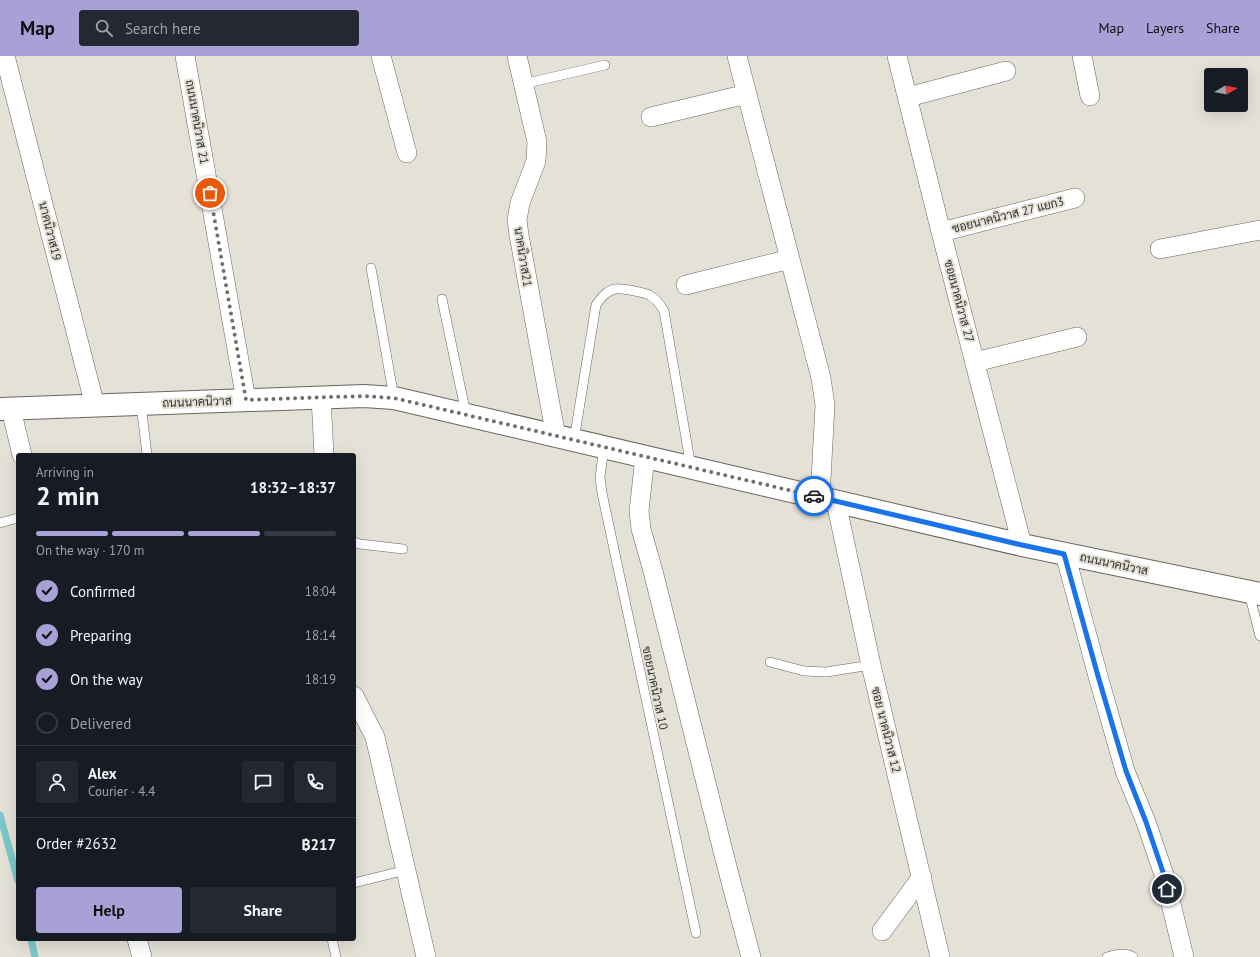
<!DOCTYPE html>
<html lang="en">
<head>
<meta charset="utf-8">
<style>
  :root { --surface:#171b24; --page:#242831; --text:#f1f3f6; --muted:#9ea1a6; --line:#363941; --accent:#a9a0d7 }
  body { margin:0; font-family:"PT Sans",Sarabun,sans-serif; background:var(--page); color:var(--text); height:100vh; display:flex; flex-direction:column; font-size:15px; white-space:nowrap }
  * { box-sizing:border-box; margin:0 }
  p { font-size:13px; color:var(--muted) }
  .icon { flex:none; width:22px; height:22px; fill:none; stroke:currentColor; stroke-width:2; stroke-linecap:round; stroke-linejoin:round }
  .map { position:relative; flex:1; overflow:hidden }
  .sheet { position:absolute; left:16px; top:397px; width:340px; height:488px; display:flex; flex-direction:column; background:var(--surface); border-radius:4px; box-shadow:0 4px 16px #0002 }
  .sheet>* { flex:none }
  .needle { width:26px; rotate:81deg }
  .fabs { position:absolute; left:1204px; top:12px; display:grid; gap:8px }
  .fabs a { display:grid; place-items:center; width:44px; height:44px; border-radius:4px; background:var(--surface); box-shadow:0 4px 16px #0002; font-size:20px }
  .pin { position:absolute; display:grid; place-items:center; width:34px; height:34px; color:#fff; margin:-17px; border:2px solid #fff; border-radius:50%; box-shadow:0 1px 4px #0007 }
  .courier { position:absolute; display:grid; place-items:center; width:40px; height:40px; margin:-20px; border:3px solid #1a73e8; border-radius:50%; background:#fff; color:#222; box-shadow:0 1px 5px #0007 }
  .summary em { font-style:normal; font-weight:700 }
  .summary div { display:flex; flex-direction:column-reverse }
  .summary { display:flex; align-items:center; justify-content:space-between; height:68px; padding:0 20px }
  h1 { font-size:26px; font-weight:700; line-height:30px }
  .bar { display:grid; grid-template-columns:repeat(4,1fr); gap:6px 4px; align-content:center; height:48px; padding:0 20px }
  .bar i { height:5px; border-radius:3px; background:var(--line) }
  .bar .selected { background:var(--accent) }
  .bar p { grid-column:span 4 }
  .line { display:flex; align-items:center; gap:10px; padding:0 20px; border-top:1px solid var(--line) }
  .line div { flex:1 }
  .round { display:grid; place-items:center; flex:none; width:42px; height:42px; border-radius:4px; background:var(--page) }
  ol { padding:0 20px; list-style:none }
  li { display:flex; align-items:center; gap:12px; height:44px }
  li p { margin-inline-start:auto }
  li .icon { padding:4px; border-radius:50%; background:var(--accent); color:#111; stroke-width:4 }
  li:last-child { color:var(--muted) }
  li i { width:22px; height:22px; border:2px solid var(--line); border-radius:50% }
  .cta { display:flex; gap:8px; margin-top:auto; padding:8px 20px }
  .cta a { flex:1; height:46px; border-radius:4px; background:var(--accent); color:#111; font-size:16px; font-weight:700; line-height:46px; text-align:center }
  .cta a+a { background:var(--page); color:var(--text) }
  header { display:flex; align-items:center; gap:24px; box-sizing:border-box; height:56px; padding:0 20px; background:var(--accent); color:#111 }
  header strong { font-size:19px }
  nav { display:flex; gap:22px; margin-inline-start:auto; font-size:14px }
  .search { width:280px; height:36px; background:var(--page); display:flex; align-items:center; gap:10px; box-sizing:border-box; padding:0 14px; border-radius:4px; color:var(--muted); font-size:15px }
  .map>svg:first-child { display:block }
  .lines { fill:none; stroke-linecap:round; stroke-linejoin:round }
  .stream { stroke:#7bc7cc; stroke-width:7 }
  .service-casing { stroke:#69665e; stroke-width:10 }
  .minor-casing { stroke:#69665e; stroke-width:20 }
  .secondary-casing { stroke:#69665e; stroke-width:24 }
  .service { stroke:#fff; stroke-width:9 }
  .minor { stroke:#fff; stroke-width:19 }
  .secondary { stroke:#fff; stroke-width:22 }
  .done { stroke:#726f6a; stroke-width:4; stroke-dasharray:0 7.2 }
  .route { stroke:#1a73e8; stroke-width:5 }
  .labels { text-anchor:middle; stroke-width:4; stroke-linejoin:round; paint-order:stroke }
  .street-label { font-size:12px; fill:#34322f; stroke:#e4e1d7 }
</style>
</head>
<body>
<header>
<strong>Map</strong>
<div class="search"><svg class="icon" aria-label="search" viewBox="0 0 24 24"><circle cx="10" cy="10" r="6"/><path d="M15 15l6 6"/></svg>Search here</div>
<nav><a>Map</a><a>Layers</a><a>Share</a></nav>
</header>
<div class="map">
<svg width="1260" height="901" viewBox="0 0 1260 901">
  <rect width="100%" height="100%" fill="#e4e1d7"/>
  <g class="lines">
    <path class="stream" d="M 0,759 L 18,825
      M 31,883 L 35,901"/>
    <defs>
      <path id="service" d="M 523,28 L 605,9
        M 371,212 L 394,342
        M 442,243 L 466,358
        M 141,348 L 147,399
        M 574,384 L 596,249 C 601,242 606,235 615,233 C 621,232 643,236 649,239 C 656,242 660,248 664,255 L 691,411
        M 604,391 L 600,421 L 602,437 L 696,877
        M 0,467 L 18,462
        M 354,486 L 360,488 L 403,493
        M 1249,537 L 1260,580
        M 770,606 L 804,615 L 826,616 L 871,609
        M 354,827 L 406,814
        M 332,883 L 336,901
        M 1107,901 C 1115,899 1126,896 1133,901"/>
      <path id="minor" d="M 5,0 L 95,350
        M 185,0 L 246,344
        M 381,0 L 407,97
        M 517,0 L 537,86 L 536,105 L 520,147 L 517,164 L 519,179 L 556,381
        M 737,0 L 821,322 L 825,349 L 820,442
        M 897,0 L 941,176 L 1022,489
        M 1082,0 L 1090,40
        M 908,41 L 1006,15
        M 651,61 L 747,38
        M 941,176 L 1075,142
        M 1160,193 L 1260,174
        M 686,229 L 790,203
        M 975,306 L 1077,281
        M 321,341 L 324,399
        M 11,353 L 22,399
        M 645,401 L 639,455 L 641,473 L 653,515 L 725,803 L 751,901
        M 836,446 L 871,609 L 940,901
        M 1065,498 L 1098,620 L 1125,715 L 1146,766 L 1164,819 L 1184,901
        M 354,640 L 375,681 L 426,901
        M 882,875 L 922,821
        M 137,883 L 142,901"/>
      <path id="secondary" d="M 0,353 L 364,340 L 394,342 L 1022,489 L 1260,538"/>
    </defs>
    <use href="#service" class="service-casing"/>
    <use href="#minor" class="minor-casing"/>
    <use href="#secondary" class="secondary-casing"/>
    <use href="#service" class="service"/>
    <use href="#minor" class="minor"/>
    <use href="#secondary" class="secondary"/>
  </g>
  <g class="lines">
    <path class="done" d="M 210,137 L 246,344 L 364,340 L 394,342 L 814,440"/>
    <path class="route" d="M 814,440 L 1022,489 L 1064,498 L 1098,620 L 1126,715 L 1146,766 L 1164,819 L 1167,833"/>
  </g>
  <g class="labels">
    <g class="street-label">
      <text transform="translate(197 66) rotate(80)" y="4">ถนนนาคนิวาส 21</text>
      <text transform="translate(1008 159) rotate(-14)" y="4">ซอยนาคนิวาส 27 แยก3</text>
      <text transform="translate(50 175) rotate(76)" y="4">นาคนิวาส19</text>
      <text transform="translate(523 201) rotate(81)" y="4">นาคนิวาส21</text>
      <text transform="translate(959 245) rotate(75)" y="4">ซอยนาคนิวาส 27</text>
      <text transform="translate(197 346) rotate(-2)" y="4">ถนนนาคนิวาส</text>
      <text transform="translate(1114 508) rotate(12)" y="4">ถนนนาคนิวาส</text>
      <text transform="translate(655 632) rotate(78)" y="4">ซอยนาคนิวาส 10</text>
      <text transform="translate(886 674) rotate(76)" y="4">ซอย นาคนิวาส 12</text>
    </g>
  </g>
</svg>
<div class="fabs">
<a><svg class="needle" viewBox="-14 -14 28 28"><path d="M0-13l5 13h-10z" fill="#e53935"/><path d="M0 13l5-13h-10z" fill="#9ea1a6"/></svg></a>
</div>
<div class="pin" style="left:210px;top:137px;background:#ea580c"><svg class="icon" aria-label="bag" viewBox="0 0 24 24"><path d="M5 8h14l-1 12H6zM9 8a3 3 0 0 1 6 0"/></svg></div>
<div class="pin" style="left:1167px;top:833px;background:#1f2937"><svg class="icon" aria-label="home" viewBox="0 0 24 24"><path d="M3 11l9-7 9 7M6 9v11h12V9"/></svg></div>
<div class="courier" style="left:814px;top:440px"><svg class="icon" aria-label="car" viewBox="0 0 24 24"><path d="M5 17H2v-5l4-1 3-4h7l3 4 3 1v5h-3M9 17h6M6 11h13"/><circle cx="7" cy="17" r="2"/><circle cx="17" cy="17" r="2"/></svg></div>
<section class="sheet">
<div class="summary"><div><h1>2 min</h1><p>Arriving in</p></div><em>18:32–18:37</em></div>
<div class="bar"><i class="selected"></i><i class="selected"></i><i class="selected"></i><i></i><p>On the way · 170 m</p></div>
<ol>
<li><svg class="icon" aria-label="check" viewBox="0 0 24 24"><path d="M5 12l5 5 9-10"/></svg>Confirmed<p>18:04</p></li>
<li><svg class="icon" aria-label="check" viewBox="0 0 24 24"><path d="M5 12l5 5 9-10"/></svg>Preparing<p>18:14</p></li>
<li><svg class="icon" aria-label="check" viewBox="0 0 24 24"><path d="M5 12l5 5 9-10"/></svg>On the way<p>18:19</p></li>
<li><i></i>Delivered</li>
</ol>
<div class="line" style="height:72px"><a class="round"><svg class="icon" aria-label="person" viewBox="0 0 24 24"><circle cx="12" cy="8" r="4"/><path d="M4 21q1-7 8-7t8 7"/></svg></a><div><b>Alex</b><p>Courier · 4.4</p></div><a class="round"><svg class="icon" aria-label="chat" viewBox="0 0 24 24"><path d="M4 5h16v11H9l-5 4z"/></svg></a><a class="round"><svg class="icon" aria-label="phone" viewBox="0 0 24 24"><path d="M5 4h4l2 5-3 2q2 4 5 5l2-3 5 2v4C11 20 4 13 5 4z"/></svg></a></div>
<div class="line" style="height:52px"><div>Order #2632</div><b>฿217</b></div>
<div class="cta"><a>Help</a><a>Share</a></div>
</section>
</div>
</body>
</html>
